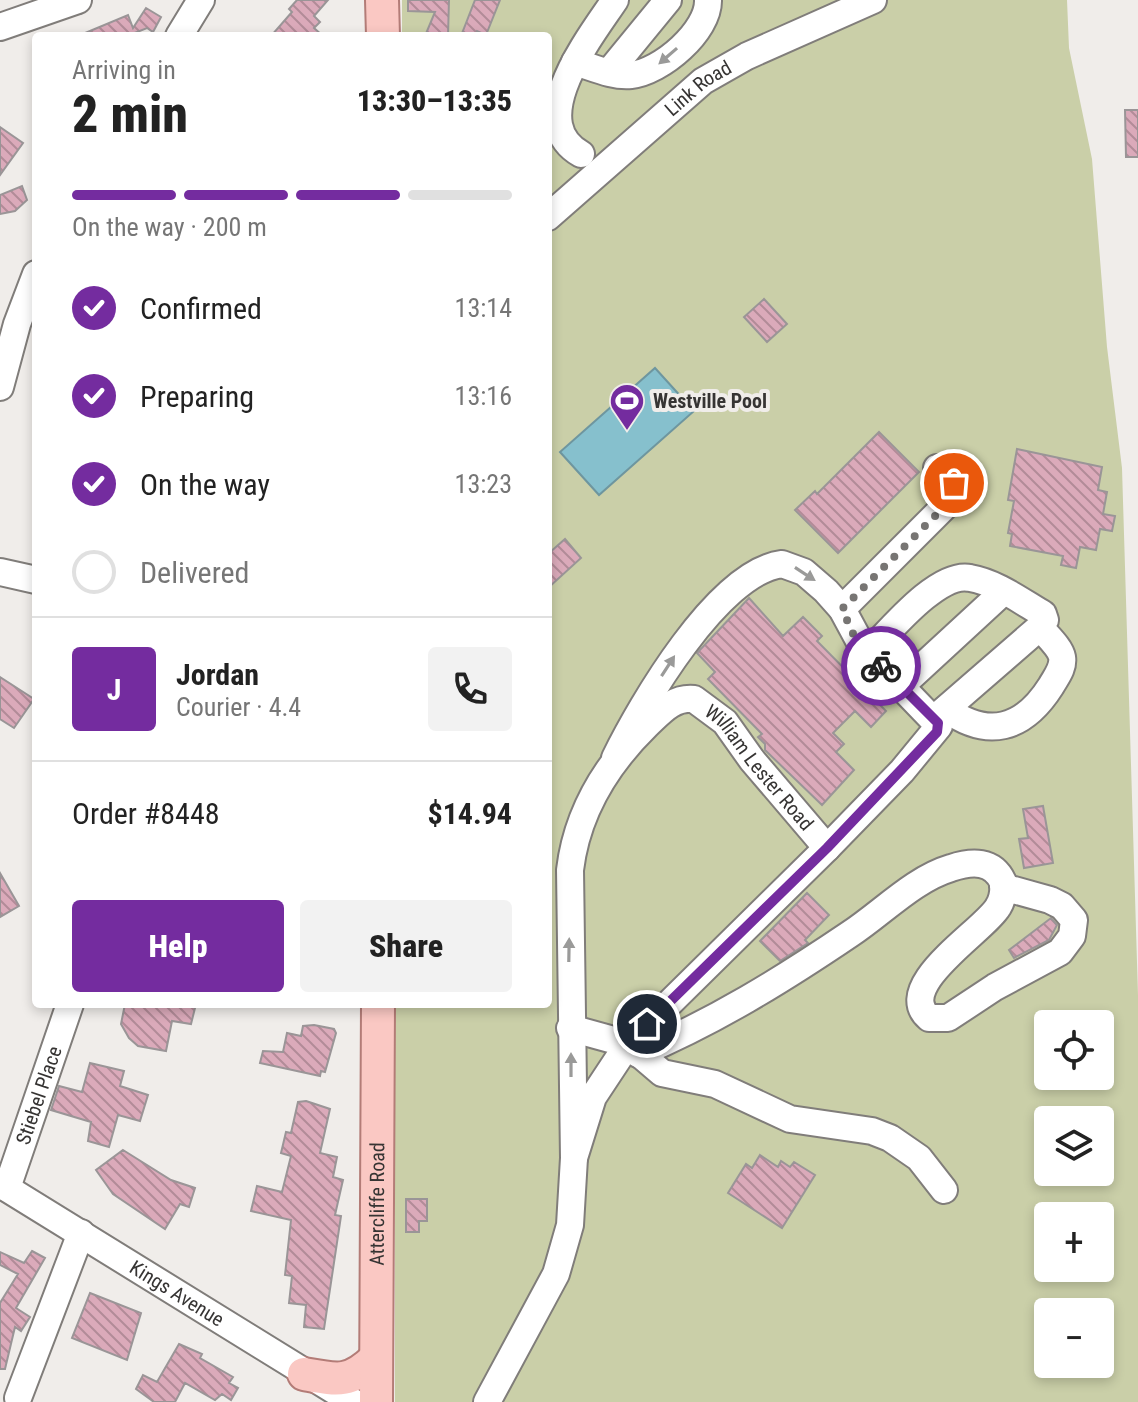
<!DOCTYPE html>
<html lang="en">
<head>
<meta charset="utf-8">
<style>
  :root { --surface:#fff; --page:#f2f2f2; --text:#222; --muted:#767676; --line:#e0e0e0; --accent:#742c9f }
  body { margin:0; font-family:"Roboto Condensed",sans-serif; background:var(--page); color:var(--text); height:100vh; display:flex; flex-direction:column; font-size:30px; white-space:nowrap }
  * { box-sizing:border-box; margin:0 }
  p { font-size:26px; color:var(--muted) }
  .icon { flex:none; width:44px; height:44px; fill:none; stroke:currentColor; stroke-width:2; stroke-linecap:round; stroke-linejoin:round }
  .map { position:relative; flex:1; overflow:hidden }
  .side { position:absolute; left:32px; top:32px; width:520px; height:976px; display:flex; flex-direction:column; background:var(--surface); border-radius:8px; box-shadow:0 4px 12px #0003 }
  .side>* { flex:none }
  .buttons { position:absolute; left:1034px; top:1010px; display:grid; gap:16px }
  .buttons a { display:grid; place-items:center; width:80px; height:80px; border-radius:8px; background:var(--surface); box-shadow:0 4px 12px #0003; font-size:40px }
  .pin { position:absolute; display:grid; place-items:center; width:68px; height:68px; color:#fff; margin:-34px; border:4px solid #fff; border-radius:50%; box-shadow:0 2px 8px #0007 }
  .courier { position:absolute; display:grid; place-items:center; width:80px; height:80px; margin:-40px; border:6px solid #742c9f; border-radius:50%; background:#fff; color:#222; box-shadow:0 2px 10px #0007 }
  .summary em { font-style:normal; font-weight:800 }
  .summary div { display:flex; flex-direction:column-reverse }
  .summary { display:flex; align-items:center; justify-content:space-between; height:136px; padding:0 40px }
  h1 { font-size:52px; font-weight:800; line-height:60px }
  .bar { display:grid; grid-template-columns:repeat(4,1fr); gap:12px 8px; align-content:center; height:96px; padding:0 40px }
  .bar i { height:10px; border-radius:6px; background:var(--line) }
  .bar .active { background:var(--accent) }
  .bar p { grid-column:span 4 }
  .line { display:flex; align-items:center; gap:20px; padding:0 40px; border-top:2px solid var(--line) }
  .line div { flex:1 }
  .round { display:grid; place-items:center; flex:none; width:84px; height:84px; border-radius:8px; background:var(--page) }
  ol { padding:0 40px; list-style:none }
  li { display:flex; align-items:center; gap:24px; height:88px }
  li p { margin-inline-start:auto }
  li .icon { padding:8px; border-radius:50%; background:var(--accent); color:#fff; stroke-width:4 }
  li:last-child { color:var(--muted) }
  li i { width:44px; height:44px; border:4px solid var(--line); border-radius:50% }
  .primary-button { display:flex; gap:16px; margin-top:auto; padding:16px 40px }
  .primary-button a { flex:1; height:92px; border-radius:8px; background:var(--accent); color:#fff; font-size:32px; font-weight:800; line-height:92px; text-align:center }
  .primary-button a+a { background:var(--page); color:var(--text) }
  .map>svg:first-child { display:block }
  .green { fill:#cacfa8; fill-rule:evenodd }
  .water { fill:#86c0cd; stroke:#6e969f; stroke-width:2 }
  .building { fill:url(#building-back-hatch); stroke:#9a9597; stroke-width:2 }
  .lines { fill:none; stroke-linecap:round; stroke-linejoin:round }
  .minor-casing { stroke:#807d7a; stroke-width:30 }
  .major-casing { stroke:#b37c77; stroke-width:36 }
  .minor { stroke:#fff; stroke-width:26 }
  .major { stroke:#fac8c3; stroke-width:32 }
  .oneway { fill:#9a9a99 }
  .done { stroke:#777573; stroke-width:8; stroke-dasharray:0 14.4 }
  .route { stroke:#742c9f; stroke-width:10 }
  .labels { text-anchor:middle; stroke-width:8; stroke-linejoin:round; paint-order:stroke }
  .street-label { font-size:20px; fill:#363433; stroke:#f0edea }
  .poi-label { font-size:20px; font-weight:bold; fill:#363433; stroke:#f0edea; text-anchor:start }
</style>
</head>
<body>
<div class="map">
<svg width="1138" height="1402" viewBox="0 0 1138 1402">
  <defs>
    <pattern id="building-back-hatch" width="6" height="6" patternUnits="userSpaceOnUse" patternTransform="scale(2)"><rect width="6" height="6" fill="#dbaaba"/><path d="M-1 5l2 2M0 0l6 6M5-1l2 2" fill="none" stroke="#b28b98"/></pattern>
  </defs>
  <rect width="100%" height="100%" fill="#f0edea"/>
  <path class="green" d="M 402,0 L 1067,0 L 1069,48 L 1092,159 L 1107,347 L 1122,468 L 1138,995 L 1138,1402 L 395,1402 L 395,1004 L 548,1004 L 548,36 L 402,36 ZM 1048,1024 L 1100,1024 L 1100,1076 L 1048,1076 ZM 1048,1120 L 1100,1120 L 1100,1172 L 1048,1172 ZM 1048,1216 L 1100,1216 L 1100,1268 L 1048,1268 ZM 1048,1312 L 1100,1312 L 1100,1364 L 1048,1364 Z"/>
  <path class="water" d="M 655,368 L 694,411 L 599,495 L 560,452 Z"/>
  <path class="building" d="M 297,0 L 328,0 L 314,16 L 320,22 L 314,28 L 323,36 L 271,36 L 292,12 L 289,9 Z
    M 408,0 L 449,0 L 448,36 L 425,36 L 435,12 L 408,11 Z
    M 475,0 L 500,0 L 486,35 L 477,31 L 475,36 L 461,36 Z
    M 146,8 L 161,17 L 153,32 L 147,28 L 127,36 L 78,36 L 128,15 L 133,28 Z
    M 1125,110 L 1138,110 L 1138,157 L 1126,157 Z
    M 0,127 L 23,143 L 0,175 Z
    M 22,186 L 27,200 L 15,211 L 0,214 L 0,195 Z
    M 764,299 L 787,324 L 767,342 L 744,317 Z
    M 879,432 L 919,472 L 838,553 L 795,510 L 815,491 L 817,494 Z
    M 1017,449 L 1102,467 L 1098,490 L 1107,492 L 1103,514 L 1115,516 L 1112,531 L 1100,529 L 1096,550 L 1080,547 L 1076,568 L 1061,565 L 1063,556 L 1010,546 L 1012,534 L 1008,533 L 1014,501 L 1008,500 Z
    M 565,539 L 581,558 L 548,588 L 548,554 Z
    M 749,598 L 783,636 L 803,617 L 822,636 L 817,641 L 886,711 L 871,727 L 855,711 L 833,733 L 844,744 L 836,752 L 854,770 L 822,805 L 765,750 L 765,744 L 758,737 L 762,734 L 708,679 L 715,672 L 697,653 Z
    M 0,677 L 34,699 L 14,728 L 0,719 Z
    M 1043,806 L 1053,863 L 1024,868 L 1019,839 L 1028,838 L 1023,809 Z
    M 0,873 L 19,906 L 0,917 Z
    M 807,893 L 829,915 L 805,940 L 808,943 L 780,961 L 760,941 Z
    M 1051,918 L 1057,925 L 1049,940 L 1014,958 L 1009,950 Z
    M 125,1004 L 196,1004 L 191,1024 L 172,1021 L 166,1051 L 138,1046 L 129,1038 L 121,1024 Z
    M 314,1025 L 334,1029 L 336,1033 L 325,1072 L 321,1071 L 320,1076 L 260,1063 L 263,1051 L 283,1052 L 287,1033 L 301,1036 L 303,1026 Z
    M 90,1063 L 124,1071 L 120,1086 L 148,1095 L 140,1121 L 118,1115 L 109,1147 L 88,1141 L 91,1122 L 51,1110 L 59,1086 L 82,1092 Z
    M 306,1101 L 330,1109 L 320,1153 L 337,1157 L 333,1177 L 343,1180 L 335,1215 L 341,1216 L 324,1329 L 304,1327 L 306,1305 L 289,1303 L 292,1276 L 285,1275 L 291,1220 L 251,1211 L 257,1186 L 282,1192 L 291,1156 L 281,1153 L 286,1132 L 291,1133 L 298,1102 Z
    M 123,1150 L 171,1180 L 195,1188 L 189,1207 L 180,1204 L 165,1229 L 113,1194 L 96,1170 Z
    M 760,1155 L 778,1167 L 781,1161 L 790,1167 L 794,1162 L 815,1175 L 782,1228 L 728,1193 L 746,1164 L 752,1168 Z
    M 406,1199 L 427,1199 L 427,1221 L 419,1221 L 419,1232 L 406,1232 Z
    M 32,1251 L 45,1258 L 16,1308 L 30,1317 L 21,1331 L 15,1327 L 5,1369 L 0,1369 L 0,1303 L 18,1274 L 0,1265 L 0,1252 L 24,1263 Z
    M 90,1293 L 141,1313 L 127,1360 L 72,1338 Z
    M 179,1344 L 202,1354 L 200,1358 L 233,1377 L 229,1383 L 238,1388 L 231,1400 L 222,1394 L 215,1400 L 185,1383 L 175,1402 L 154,1402 L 136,1389 L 143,1375 L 157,1382 Z"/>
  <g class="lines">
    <defs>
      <g id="minor">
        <path d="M 0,27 L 78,0"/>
        <path d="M 179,36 L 201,0"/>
        <path d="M 575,62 C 592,67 613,77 631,75 C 661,72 709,31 708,0"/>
        <path d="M 609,72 L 668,0"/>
        <path d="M 581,154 C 523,121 591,36 615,0"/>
        <path id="s1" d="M 548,217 L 703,81 L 747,56 L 873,0"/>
        <path d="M 0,387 L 17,324 L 36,274"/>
        <path d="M 0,572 L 36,580"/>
        <path d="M 842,609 L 956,495 L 954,483 L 937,468"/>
        <path d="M 868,653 C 889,632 938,571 970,578 C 995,582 1021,601 1043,614 L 1045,620 L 1040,627 L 934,719"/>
        <path d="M 901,686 L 1003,592"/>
        <path d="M 946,709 C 988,739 1023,730 1051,686 C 1056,677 1064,668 1062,657 C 1060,647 1046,635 1040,627"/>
        <path d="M 570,1028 L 628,1044 L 662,1073 L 715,1084 L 790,1119 L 872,1131 L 890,1138 L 919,1158 L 944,1190"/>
        <path d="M 638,1054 C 714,1022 782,980 850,934 C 882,913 914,879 951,868 C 972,861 993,860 1003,882 C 1004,891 1003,899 998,907 C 984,931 892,986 929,1018 L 948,1018 L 995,987 L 1060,952 L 1072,936 L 1074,920 L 1062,906 L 1050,900 L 1003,887"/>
        <path d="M 574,1158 L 593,1097 L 628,1044 L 827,848 L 902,771 L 939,726 L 862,646 L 842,609 L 826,591 L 804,572 L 782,564 C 718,572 641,705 615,758"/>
        <path id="s2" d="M 0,1184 L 353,1402"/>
        <path id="s3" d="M 7,1188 L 70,1004"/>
        <path d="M 18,1398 L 81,1233"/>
        <path id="s4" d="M 487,1402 L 556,1274 L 570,1225 L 574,1158 L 570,870 C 577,812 606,765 647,725 C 661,712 673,697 694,699 L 725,722 L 752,760 L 827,848"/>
      </g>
      <g id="major">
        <path d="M 382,0 L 383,36"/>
        <path d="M 304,1374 C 337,1380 349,1384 375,1359"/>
        <path id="s5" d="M 376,1402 L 378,1004"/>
      </g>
    </defs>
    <use href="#minor" class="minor-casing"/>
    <use href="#major" class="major-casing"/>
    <use href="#minor" class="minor"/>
    <use href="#major" class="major"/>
  </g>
  <defs><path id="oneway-solid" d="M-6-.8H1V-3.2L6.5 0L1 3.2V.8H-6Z" transform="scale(2)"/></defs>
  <g class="oneway">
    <use href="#oneway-solid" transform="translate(668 56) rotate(139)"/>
    <use href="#oneway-solid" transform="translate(805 574) rotate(33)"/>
    <use href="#oneway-solid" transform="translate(668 666) rotate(-57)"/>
    <use href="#oneway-solid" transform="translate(569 950) rotate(-89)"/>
    <use href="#oneway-solid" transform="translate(571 1065) rotate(-90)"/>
  </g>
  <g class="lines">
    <path class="done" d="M 881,666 L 855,638 L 842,609 L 956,495 L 954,483"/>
    <path class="route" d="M 647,1024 L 827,848 L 937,732 L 938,723 L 881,666"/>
  </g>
  <defs>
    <symbol id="stadium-pin" viewBox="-11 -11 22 30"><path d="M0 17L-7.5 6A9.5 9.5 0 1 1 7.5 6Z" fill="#742c9f" stroke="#f0edea"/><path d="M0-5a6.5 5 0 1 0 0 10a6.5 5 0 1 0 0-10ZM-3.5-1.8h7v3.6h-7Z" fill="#fff"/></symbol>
  </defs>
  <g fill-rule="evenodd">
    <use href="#stadium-pin" x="607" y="381" width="40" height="54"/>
  </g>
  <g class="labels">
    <g class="street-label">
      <text dy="7" stroke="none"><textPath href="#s1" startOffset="198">Link Road</textPath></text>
      <text dy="7" stroke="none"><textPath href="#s4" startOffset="870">William Lester Road</textPath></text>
      <text dy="7" stroke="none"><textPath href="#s3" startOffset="98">Stiebel Place</textPath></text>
      <text dy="7" stroke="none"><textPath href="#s5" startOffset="198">Attercliffe Road</textPath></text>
      <text dy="7" stroke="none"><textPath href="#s2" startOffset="208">Kings Avenue</textPath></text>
    </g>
    <g class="poi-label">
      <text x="653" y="408">Westville Pool</text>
    </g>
  </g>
</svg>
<div class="buttons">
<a><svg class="icon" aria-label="locate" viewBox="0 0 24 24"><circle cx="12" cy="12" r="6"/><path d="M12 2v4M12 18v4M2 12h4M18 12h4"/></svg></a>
<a><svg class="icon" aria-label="layers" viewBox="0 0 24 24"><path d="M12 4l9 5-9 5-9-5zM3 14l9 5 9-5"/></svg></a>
<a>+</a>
<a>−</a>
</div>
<div class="pin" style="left:954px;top:483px;background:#ea580c"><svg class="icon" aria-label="bag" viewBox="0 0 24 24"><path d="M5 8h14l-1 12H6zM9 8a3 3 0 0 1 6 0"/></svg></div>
<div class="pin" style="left:647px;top:1024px;background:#1f2937"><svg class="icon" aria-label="home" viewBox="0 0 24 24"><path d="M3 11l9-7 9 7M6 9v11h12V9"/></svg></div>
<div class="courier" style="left:881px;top:666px"><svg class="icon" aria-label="bike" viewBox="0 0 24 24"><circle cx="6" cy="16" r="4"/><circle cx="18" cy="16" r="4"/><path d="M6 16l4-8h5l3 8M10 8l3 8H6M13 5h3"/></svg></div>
<section class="side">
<div class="summary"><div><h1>2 min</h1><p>Arriving in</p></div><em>13:30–13:35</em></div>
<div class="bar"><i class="active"></i><i class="active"></i><i class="active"></i><i></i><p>On the way · 200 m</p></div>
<ol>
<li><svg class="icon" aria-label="check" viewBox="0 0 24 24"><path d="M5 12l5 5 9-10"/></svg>Confirmed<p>13:14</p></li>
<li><svg class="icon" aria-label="check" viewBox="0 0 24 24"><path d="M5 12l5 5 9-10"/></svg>Preparing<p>13:16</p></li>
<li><svg class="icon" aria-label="check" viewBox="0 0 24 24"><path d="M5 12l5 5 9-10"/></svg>On the way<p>13:23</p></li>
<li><i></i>Delivered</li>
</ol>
<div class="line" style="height:144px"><b class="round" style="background:var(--accent);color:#fff">J</b><div><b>Jordan</b><p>Courier · 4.4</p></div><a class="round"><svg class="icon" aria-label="phone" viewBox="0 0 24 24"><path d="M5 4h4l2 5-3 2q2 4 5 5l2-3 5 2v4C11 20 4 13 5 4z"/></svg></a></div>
<div class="line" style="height:104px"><div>Order #8448</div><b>$14.94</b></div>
<div class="primary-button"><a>Help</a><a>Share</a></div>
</section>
</div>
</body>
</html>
